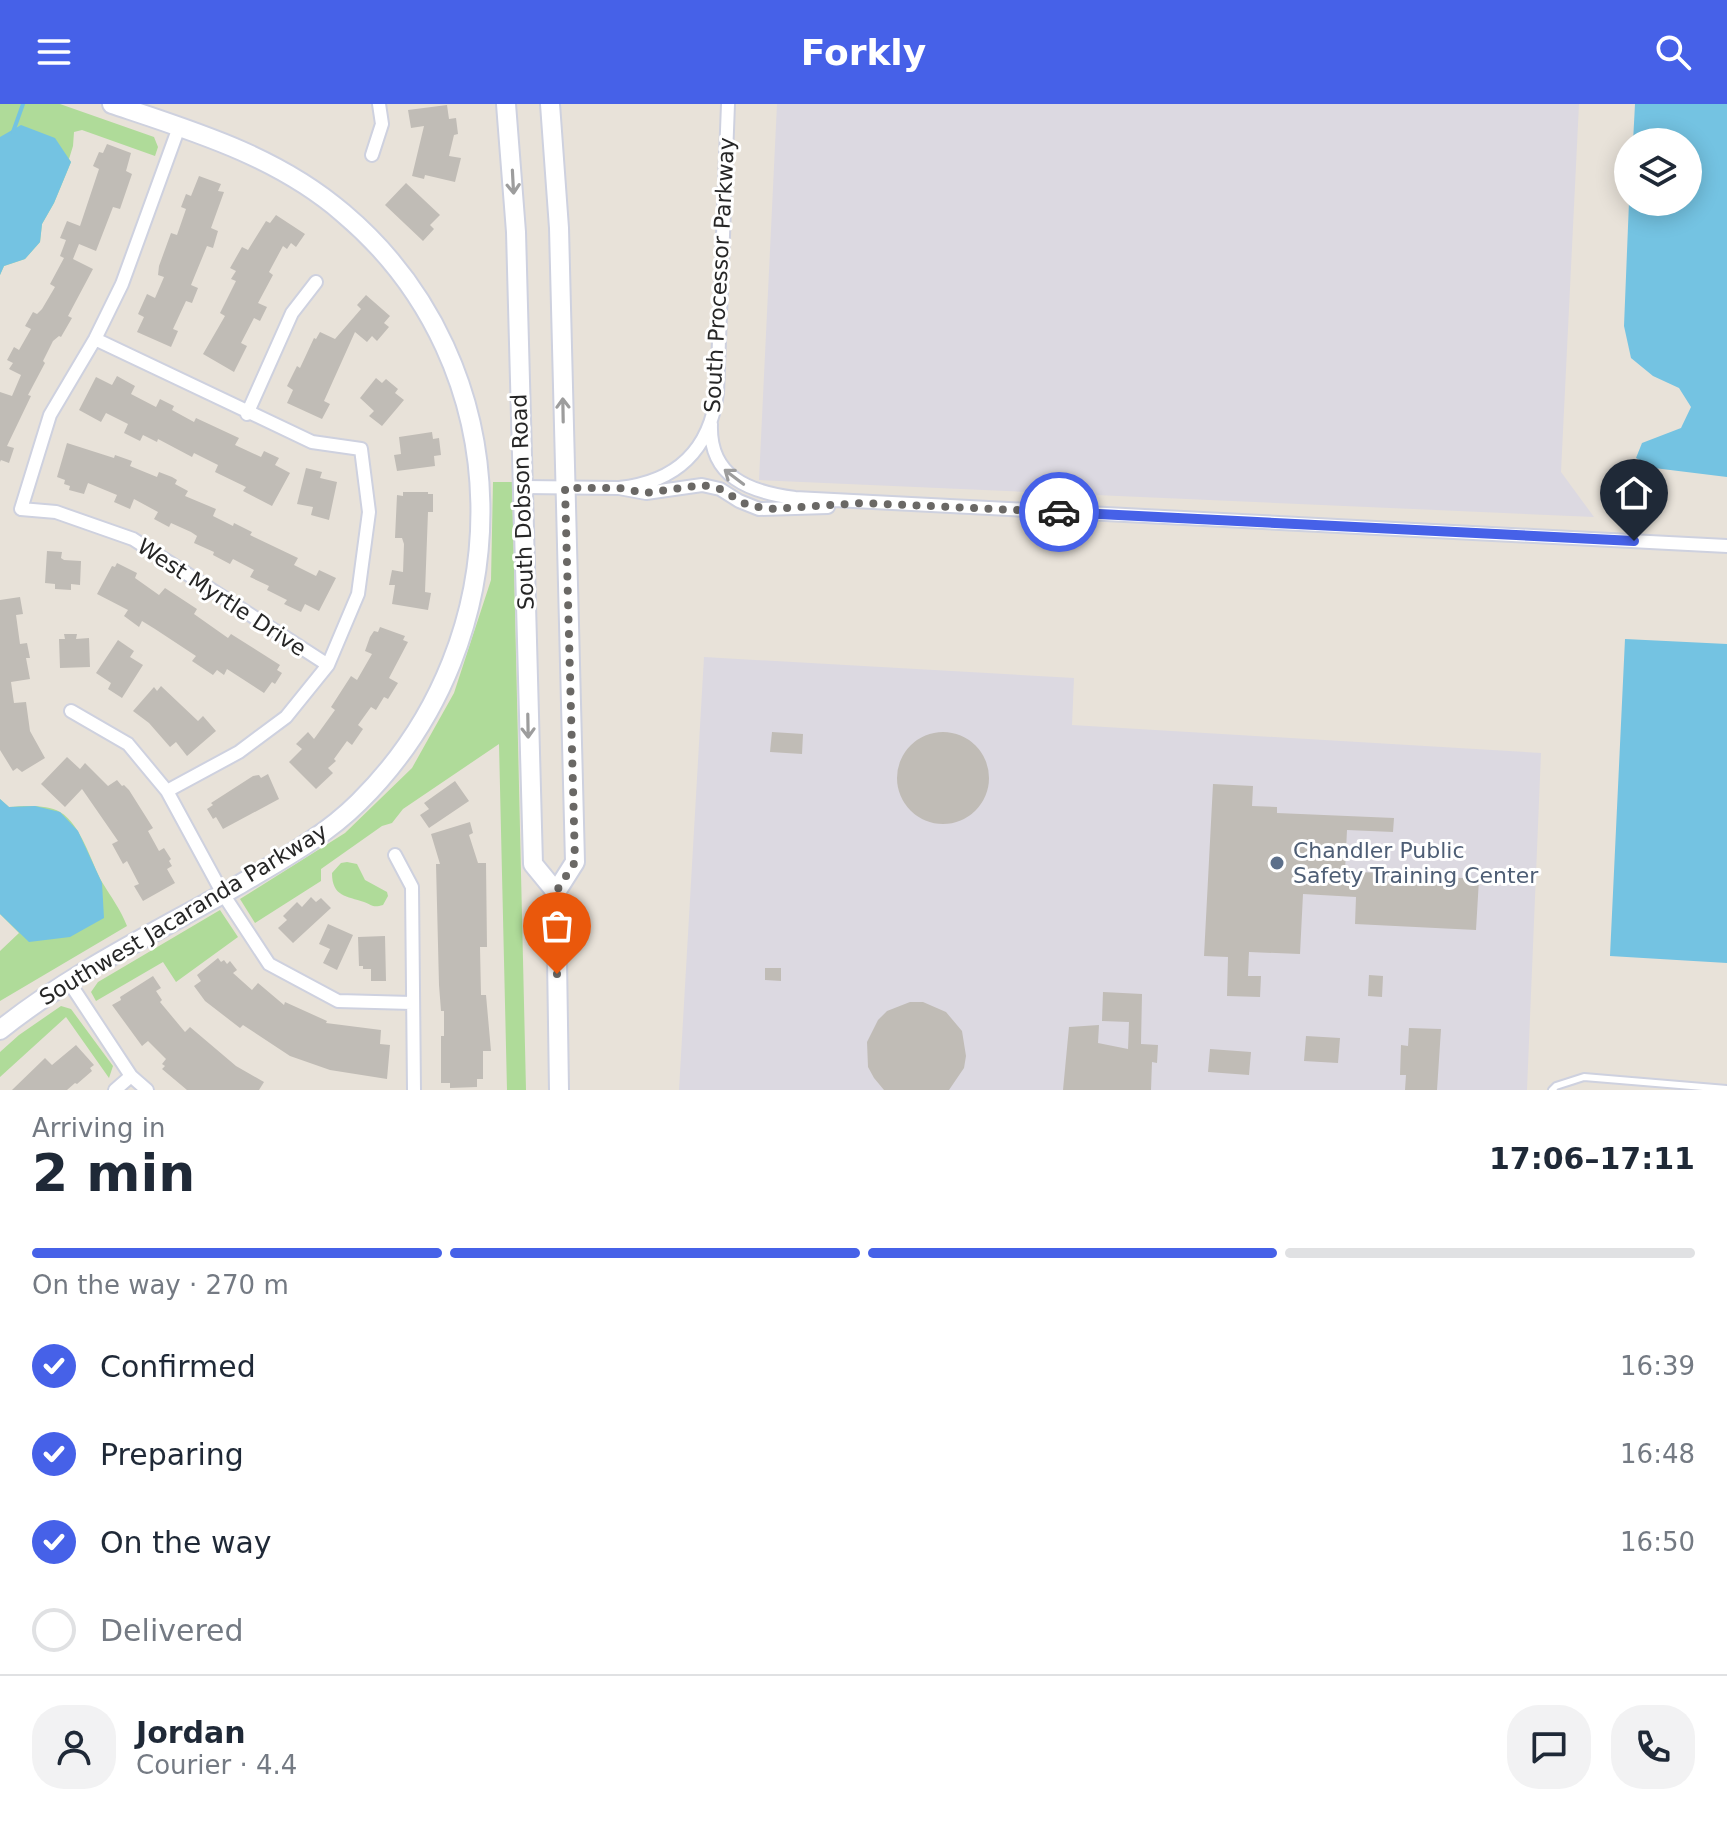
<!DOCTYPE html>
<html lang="en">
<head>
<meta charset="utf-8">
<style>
  :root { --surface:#fff; --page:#f2f2f3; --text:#1f2937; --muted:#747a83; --line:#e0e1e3; --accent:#4661e8 }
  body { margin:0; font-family:"DejaVu Sans",sans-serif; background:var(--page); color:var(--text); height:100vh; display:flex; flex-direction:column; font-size:30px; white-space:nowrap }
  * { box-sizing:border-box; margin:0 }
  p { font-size:26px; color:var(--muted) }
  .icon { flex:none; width:44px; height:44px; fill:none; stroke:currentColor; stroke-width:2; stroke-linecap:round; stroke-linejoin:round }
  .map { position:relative; height:986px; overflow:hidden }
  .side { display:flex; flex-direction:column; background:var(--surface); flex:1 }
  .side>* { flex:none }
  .tools { position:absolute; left:1614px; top:24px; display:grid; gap:16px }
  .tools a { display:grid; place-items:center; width:88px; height:88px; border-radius:50%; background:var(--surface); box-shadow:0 4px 20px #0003; font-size:40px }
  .pin { position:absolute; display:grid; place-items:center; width:68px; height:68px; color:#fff; margin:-82px -34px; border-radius:50% 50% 50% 0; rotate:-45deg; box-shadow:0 0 8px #0007 }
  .pin .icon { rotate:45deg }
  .courier { position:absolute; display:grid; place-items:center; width:80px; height:80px; margin:-40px; border:6px solid #4661e8; border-radius:50%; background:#fff; color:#222; box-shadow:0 2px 10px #0007 }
  .head em { font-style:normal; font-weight:800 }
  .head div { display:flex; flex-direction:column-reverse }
  .head { display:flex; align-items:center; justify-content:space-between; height:136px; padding:0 32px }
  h1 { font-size:52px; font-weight:800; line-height:60px }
  .bar { display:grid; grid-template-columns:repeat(4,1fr); gap:12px 8px; align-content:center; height:96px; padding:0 32px }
  .bar i { height:10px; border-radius:6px; background:var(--line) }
  .bar .on { background:var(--accent) }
  .bar p { grid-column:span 4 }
  .line { display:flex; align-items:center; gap:20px; padding:0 32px; border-top:2px solid var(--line) }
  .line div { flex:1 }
  .round { display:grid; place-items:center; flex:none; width:84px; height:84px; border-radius:32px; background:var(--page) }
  ol { padding:0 32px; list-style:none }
  li { display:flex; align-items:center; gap:24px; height:88px }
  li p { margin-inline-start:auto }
  li .icon { padding:8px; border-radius:50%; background:var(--accent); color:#fff; stroke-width:4 }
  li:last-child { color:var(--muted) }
  li i { width:44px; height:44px; border:4px solid var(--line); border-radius:50% }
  header { display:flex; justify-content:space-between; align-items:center; height:104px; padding:0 32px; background:var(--accent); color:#fff; font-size:36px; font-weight:800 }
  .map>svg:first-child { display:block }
  .industrial { fill:#dcd9e1 }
  .green { fill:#afdb99 }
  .water { fill:#74c3e2 }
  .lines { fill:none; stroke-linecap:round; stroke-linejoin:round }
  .stream { stroke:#74c3e2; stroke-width:4 }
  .building { fill:#c0bcb6 }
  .lane-casing { stroke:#ced1df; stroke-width:10 }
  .street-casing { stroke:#ced1df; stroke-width:16 }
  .secondary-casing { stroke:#ced1df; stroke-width:22 }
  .lane { stroke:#fff; stroke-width:6 }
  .street { stroke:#fff; stroke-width:12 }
  .secondary { stroke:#fff; stroke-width:18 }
  .oneway { stroke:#9d9d9d }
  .done { stroke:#6a6865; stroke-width:8; stroke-dasharray:0 14.4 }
  .route { stroke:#4661e8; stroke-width:10 }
  .service-dot { fill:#5c6f8a; stroke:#fff; stroke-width:3 }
  .labels { text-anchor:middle; stroke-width:6; stroke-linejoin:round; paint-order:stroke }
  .street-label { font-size:22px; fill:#262626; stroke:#fff }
  .service-label { font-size:22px; fill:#4e5e75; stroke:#fff; text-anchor:start }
</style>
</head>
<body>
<header><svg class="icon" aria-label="menu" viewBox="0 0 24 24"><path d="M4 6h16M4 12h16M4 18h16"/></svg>Forkly<svg class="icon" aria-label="search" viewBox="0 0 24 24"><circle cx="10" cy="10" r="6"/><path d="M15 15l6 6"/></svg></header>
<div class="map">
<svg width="1727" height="986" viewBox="0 0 1727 986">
  <rect width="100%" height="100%" fill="#e8e2d9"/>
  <path class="industrial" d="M 777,0 L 1579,0 L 1561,368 L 1594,413 L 759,376 Z
    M 704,553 L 1074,574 L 1072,621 L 1541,649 L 1527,986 L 679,986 Z"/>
  <path class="green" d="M 0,0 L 60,0 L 154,33 L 158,43 L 155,52 L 82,26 L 74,28 L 73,42 L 69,55 L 71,58 L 54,99 L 42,120 L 40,138 L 25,155 L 4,162 L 0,171 Z
    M 493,378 L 512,378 L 526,986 L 507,986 L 499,640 L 403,705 L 392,719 L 382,722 L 321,765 L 321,777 L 255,819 L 240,795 L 345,729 L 412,664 L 454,589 L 491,476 Z
    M 0,695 L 9,703 C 24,702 46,700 60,708 C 81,720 91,758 102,778 C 111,793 121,806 127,822 L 0,897 L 0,847 L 19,829 L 0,810 Z
    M 347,758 L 357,760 L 365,776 L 387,788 L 388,792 L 383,801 C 373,804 372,801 364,798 C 347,792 332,793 332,769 L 341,759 Z
    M 220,806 L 238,833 L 176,878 L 163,858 L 96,897 L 91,888 L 98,878 Z
    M 61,902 L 71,905 L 113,962 L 109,974 L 66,913 L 0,973 L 0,948 L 19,931 Z"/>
  <path class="water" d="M 1635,0 L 1727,0 L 1727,373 L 1654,364 L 1636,354 L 1642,339 L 1681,324 L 1691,303 L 1679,284 L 1653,272 L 1631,254 L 1624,222 L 1629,98 L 1688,98 L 1688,38 L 1633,38 Z
    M 21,21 L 55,34 L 71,58 L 54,99 L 42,120 L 40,138 L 25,155 L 4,162 L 0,171 L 0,33 Z
    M 1625,535 L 1727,540 L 1727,859 L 1610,852 Z
    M 0,695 L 9,703 L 35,702 L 60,708 L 78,727 L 102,779 L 104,814 L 70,833 L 29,838 L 0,810 Z"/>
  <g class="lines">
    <path class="stream" d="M 13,28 L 23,0"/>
  </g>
  <path class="building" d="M 447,1 L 449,15 L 456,14 L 458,30 L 454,31 L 449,52 L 461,54 L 455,78 L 425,71 L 424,75 L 412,72 L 424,22 L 411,24 L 408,6 Z
    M 107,40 L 131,49 L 126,67 L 132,70 L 120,105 L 113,103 L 96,147 L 79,140 L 73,155 L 93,165 L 68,212 L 72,214 L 61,233 L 59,232 L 53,237 L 43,257 L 45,259 L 28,291 L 31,292 L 7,342 L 14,344 L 9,359 L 1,356 L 0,358 L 0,288 L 12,292 L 21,271 L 9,265 L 13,259 L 7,256 L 14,243 L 19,246 L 31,225 L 25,222 L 33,208 L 37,210 L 42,205 L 55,183 L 50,180 L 64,154 L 60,152 L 66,136 L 60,134 L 67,117 L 80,122 L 99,65 L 93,62 L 99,48 L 103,49 Z
    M 199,72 L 221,80 L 218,87 L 224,88 L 211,124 L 218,127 L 213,144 L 207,142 L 191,181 L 198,184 L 192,199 L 186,197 L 173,225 L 178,227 L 171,243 L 137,228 L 144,213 L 138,210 L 147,190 L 155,194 L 164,173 L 158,171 L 159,162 L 171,129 L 177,131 L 186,105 L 181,103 L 186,90 L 191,92 Z
    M 406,79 L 440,111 L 430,121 L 434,125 L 423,137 L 385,101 Z
    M 276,111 L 305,130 L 296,143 L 291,139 L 287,145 L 283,142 L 269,168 L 273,171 L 258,199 L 267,203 L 260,217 L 254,214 L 241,239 L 247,242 L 234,268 L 203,250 L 225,212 L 220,209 L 236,177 L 231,175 L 236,167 L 230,164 L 242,143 L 248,146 L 266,117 L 270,119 Z
    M 366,191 L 390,212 L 384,219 L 389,223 L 377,237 L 372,232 L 367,238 L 355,228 L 324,297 L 330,300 L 322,315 L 287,299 L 293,286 L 287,282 L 297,262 L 300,264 L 314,234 L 316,235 L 320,228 L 335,235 L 361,205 L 357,201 Z
    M 117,272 L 135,282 L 131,290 L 156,303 L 160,295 L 174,302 L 172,306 L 194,318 L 196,314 L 239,334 L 235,341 L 261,353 L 264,347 L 279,354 L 275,361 L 290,369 L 272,402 L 243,387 L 246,383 L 215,368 L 218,361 L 194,349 L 192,353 L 158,335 L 157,338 L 143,331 L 140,337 L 124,329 L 128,320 L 106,309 L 101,318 L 79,306 L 96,273 L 112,281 Z
    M 376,274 L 382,279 L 386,275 L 398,285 L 395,289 L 404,296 L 382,322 L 369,312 L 374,307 L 360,294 Z
    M 432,328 L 433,335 L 439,334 L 441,351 L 434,352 L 435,362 L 397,367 L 394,351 L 401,350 L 399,333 Z
    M 67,339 L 114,354 L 115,351 L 132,357 L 130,362 L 157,373 L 159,368 L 172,373 L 177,376 L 175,380 L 188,387 L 185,392 L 216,405 L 213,412 L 233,422 L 234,419 L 252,428 L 250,431 L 298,454 L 294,461 L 316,472 L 319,466 L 336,474 L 319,507 L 305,500 L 301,508 L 284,500 L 287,496 L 267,486 L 269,482 L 250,473 L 254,466 L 233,455 L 230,460 L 213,451 L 214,448 L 194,439 L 197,432 L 191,428 L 171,419 L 169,423 L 154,415 L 158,408 L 134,395 L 130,405 L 114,398 L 117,391 L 88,379 L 84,390 L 69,386 L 70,382 L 64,380 L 65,376 L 57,373 Z
    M 306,364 L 322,368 L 320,374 L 337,378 L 329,416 L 311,411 L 313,403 L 297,400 Z
    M 403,388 L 428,388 L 428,390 L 433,390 L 433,408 L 428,408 L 425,488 L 431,489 L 428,506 L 392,500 L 395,481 L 389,481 L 392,466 L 403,468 L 404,440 L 402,434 L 395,434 L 397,391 L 403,392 Z
    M 47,447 L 62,448 L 61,454 L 64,456 L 81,457 L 80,481 L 71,480 L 71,486 L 55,485 L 55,480 L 45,479 Z
    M 117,459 L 137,469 L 135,474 L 159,491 L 165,484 L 197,505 L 194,510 L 228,534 L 231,530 L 280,561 L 277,566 L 282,569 L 275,580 L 272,578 L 264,589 L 227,565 L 224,571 L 217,566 L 213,571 L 192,557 L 196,552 L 155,525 L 142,517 L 139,523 L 124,512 L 128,506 L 97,490 L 112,462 L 115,463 Z
    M 20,493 L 23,510 L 16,511 L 20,540 L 27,539 L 30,554 L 26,554 L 30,575 L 11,578 L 14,599 L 26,598 L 30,627 L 45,654 L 22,668 L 17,664 L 13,667 L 0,646 L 0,496 Z
    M 380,523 L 405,532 L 403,536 L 408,538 L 389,574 L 398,579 L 388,595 L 384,593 L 376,606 L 371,603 L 358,621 L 363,625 L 352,641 L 347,637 L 334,655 L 336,657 L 328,664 L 333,669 L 316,685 L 289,658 L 302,645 L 296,640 L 308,628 L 314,635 L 335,606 L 331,603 L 351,572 L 357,576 L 372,550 L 365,547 L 370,533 L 374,527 L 378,528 Z
    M 64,530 L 77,530 L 76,535 L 89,534 L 90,563 L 60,564 L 59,535 L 65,535 Z
    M 118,536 L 134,547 L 130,553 L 143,561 L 122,594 L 108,585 L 111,579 L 96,569 Z
    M 161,582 L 198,617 L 203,612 L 216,627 L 187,652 L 176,638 L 170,643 L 149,619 L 133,607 L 154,583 L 157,587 Z
    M 772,628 L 803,630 L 802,650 L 770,648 Z
    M897 674a46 46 0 1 1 92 0a46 46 0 1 1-92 0Z
    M 67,653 L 80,665 L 85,659 L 108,682 L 117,676 L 122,682 L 124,681 L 129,686 L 153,724 L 148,727 L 159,747 L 164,744 L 171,755 L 169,757 L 172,762 L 167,765 L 175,779 L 143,797 L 134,782 L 139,780 L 127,757 L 123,760 L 112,740 L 118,737 L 82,685 L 65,703 L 41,680 Z
    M 268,670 L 279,695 L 223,725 L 216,713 L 213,715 L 207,705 L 213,701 L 211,699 L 253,672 L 259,671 L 261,674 Z
    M 455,677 L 469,697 L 429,724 L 420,711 L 429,705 L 424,699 Z
    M 1213,680 L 1253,682 L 1252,702 L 1277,703 L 1277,709 L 1394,714 L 1393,728 L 1347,726 L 1345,767 L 1479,775 L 1476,826 L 1355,820 L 1356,793 L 1303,790 L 1300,850 L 1249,848 L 1248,872 L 1261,872 L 1260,893 L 1227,892 L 1228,853 L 1204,852 Z
    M 470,718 L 473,729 L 469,731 L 478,759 L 486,759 L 487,843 L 480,843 L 481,891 L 486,891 L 491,947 L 483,947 L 483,975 L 477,975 L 477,983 L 450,984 L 450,979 L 441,979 L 441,932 L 444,932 L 444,907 L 441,907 L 439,881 L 436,760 L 440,760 L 431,730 Z
    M 311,793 L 316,798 L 321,794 L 331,804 L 293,839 L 278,824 L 287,816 L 283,812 L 297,798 L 302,803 Z
    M 328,820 L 353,831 L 337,866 L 323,859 L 330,845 L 319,840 Z
    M 385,832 L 386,877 L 371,877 L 371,865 L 363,865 L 363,862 L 359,862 L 358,833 Z
    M 218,854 L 221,858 L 224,856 L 227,860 L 230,857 L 237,866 L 233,869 L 252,886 L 258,879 L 284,901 L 285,898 L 327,917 L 326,919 L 381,926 L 380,940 L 390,941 L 387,975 L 330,966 L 290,952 L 243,921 L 240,924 L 205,897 L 194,882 L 201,877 L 197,871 Z
    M 765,864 L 781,864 L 781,877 L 765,876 Z
    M 1369,871 L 1383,872 L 1382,893 L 1368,892 Z
    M 153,872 L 161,884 L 156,887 L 162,896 L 160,898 L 185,928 L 190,923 L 236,962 L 264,978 L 259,986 L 187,986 L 162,965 L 165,962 L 162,960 L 166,955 L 148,937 L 142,942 L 112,901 L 121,896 L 120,893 Z
    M 1103,888 L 1142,890 L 1141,940 L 1158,941 L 1157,959 L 1152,958 L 1151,986 L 1063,986 L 1069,923 L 1099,921 L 1098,939 L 1128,945 L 1129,918 L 1102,917 Z
    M 910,898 L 923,898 L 946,908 L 962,927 L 966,952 L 964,964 L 949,986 L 884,986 L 874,974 L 868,963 L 867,938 L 878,916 L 887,907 Z
    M 1409,924 L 1441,925 L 1437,986 L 1405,986 L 1406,971 L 1400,971 L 1401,941 L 1408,942 Z
    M 1306,932 L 1340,934 L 1338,959 L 1304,957 Z
    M 76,941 L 94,961 L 90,964 L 92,967 L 77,980 L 75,979 L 67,986 L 12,986 L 45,954 L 52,961 Z
    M 1210,945 L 1251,948 L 1249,971 L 1208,968 Z"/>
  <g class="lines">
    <defs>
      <path id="lane" d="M 1552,986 L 1556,982 L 1584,973 L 1727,985"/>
      <path id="street" d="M 179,23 L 122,180 L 95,235 L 50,311 L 21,405 L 56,408 L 133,435 L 328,561
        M 372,51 L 382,20 L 379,0
        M 95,235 L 312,338 L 361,345 L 369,408 L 358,490 L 328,561 L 286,613 L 239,648 L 167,687
        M 247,310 L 292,209 L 316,178
        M 711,320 C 709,373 749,388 795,394 L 1727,442
        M 523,383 L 619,384 L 646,389 L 702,381 L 720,385 L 739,397 L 759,405 L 828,403
        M 619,384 C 676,378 710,346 717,289 L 728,0
        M 71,607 L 128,640 L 167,687 L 223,790 L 269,860 L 338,897 L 412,899
        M 395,751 L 412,783 L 414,986
        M 69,878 L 131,972 L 147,986
        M 115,986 L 131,972"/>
      <path id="secondary" d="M 506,0 L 516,128 L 533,760 L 556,788
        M 550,0 L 559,124 L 575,758 L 556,788 L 559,986
        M 0,926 C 71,869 158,827 237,782 C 279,757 324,733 359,698 C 524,535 523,261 343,109 C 277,52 193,27 112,0"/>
    </defs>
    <use href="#lane" class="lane-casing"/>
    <use href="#street" class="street-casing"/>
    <use href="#secondary" class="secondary-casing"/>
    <use href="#lane" class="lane"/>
    <use href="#street" class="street"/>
    <use href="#secondary" class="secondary"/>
  </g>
  <defs><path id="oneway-shaft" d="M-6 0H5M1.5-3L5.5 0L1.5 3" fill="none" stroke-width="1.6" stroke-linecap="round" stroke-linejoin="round" transform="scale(2)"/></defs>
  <g class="oneway">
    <use href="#oneway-shaft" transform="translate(513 78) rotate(87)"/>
    <use href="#oneway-shaft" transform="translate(563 306) rotate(-91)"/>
    <use href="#oneway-shaft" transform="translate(734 373) rotate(-143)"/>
    <use href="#oneway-shaft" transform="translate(528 622) rotate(89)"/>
  </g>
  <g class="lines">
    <path class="done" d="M 557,870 L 556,788 L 575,758 L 565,384 L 619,384 L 646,389 L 702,381 L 720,385 L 747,401 L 770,405 L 863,399 L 1059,408"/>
    <path class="route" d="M 1059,408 L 1634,437"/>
  </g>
  <circle class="service-dot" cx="1277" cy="759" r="8"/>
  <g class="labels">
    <g class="street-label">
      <text transform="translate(719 171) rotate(-87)" y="8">South Processor Parkway</text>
      <text transform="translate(522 398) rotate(-92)" y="8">South Dobson Road</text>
      <text transform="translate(222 493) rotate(33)" y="8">West Myrtle Drive</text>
      <text transform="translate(183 810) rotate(-31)" y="8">Southwest Jacaranda Parkway</text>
    </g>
    <g class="service-label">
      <text x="1293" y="754">Chandler Public<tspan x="1293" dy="25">Safety Training Center</tspan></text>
    </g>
  </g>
</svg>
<div class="tools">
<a><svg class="icon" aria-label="layers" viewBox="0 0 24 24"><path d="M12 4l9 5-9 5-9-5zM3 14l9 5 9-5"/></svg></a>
</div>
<div class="pin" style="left:557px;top:870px;background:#ea580c"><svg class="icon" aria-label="bag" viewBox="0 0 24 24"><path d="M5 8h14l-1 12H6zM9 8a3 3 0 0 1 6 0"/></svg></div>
<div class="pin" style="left:1634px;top:437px;background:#1f2937"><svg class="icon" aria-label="home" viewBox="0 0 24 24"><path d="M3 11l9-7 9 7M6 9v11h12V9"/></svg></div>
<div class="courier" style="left:1059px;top:408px"><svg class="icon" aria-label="car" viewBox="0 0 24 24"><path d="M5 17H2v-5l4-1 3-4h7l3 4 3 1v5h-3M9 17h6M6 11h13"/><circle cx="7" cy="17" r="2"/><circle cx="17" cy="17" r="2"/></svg></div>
</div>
<section class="side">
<div class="head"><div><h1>2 min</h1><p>Arriving in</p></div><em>17:06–17:11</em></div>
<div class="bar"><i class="on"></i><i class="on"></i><i class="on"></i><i></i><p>On the way · 270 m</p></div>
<ol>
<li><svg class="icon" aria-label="check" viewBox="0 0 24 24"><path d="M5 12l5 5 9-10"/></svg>Confirmed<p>16:39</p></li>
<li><svg class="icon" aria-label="check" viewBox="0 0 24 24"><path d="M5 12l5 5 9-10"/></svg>Preparing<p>16:48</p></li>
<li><svg class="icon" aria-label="check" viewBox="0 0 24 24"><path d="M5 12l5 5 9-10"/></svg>On the way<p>16:50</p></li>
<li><i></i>Delivered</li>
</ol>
<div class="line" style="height:144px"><a class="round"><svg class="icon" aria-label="person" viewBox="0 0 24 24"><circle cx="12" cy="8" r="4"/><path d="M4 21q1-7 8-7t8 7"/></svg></a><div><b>Jordan</b><p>Courier · 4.4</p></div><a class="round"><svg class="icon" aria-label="chat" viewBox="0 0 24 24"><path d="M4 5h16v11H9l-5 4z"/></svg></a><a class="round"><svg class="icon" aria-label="phone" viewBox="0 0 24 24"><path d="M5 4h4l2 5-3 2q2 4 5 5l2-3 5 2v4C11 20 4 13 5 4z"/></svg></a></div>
</section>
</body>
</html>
